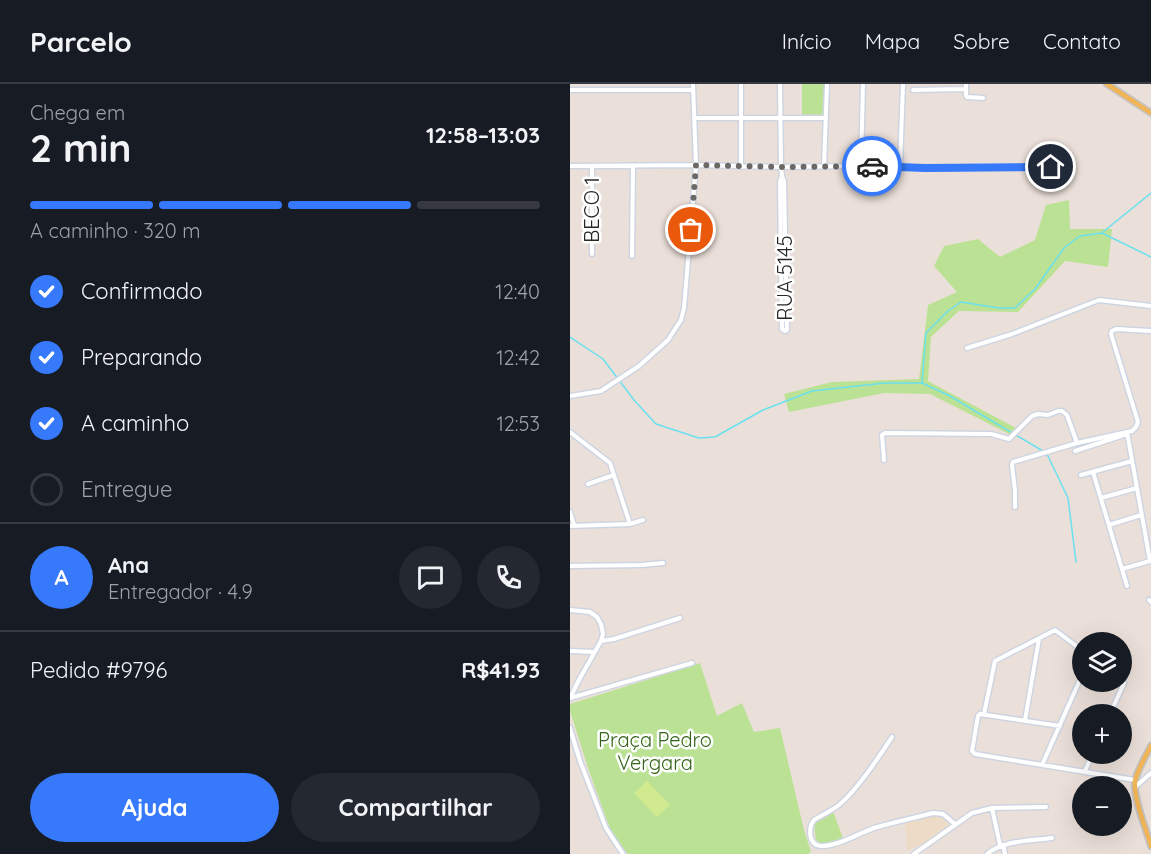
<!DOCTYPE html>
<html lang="pt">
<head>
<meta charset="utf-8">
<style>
  :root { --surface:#171b24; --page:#242831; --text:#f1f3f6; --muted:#9ea1a6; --line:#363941; --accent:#3679fb }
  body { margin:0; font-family:Quicksand,sans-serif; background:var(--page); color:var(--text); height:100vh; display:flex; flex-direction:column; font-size:22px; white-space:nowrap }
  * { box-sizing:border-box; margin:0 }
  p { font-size:20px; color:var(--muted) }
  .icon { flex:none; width:33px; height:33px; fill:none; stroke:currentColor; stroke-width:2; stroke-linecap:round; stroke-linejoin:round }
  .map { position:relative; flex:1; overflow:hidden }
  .side { display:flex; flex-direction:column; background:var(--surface); width:570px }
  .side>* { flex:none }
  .buttons { position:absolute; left:502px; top:548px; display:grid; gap:12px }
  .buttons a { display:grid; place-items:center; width:60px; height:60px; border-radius:50%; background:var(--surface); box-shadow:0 6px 24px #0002; font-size:30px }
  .pin { position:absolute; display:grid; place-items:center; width:51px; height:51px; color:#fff; margin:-26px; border:3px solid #fff; border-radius:50%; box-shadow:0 2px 6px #0007 }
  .courier { position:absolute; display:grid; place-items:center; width:60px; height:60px; margin:-30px; border:4px solid #3679fb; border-radius:50%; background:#fff; color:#222; box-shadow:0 2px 8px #0007 }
  .summary em { font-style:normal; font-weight:700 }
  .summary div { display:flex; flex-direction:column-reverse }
  .summary { display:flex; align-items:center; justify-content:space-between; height:102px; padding:0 30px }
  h1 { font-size:39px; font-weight:700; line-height:45px }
  .bar { display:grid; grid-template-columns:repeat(4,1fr); gap:9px 6px; align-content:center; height:72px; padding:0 30px }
  .bar i { height:8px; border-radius:4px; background:var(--line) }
  .bar .current { background:var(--accent) }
  .bar p { grid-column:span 4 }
  .line { display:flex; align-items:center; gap:15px; padding:0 30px; border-top:2px solid var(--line) }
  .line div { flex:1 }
  .round { display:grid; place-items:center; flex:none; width:63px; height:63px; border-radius:32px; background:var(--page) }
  ol { padding:0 30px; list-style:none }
  li { display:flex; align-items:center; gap:18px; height:66px }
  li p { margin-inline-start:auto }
  li .icon { padding:6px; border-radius:50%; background:var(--accent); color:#fff; stroke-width:4 }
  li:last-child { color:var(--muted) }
  li i { width:33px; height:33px; border:3px solid var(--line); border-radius:50% }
  .primary-button { display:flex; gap:12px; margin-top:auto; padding:12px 30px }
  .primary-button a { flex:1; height:69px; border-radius:36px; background:var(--accent); color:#fff; font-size:24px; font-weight:700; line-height:69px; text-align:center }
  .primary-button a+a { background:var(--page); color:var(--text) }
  header { display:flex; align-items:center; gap:36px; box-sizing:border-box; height:84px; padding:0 30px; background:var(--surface); border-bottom:2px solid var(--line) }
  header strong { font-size:28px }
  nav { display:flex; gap:33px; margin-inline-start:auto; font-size:21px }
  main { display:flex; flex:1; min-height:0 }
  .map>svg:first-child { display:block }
  .education { fill:#eddbc7 }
  .green { fill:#bbe294 }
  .pitch { fill:#d2ea8f }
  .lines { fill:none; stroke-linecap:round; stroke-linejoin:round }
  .stream { stroke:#6ae0ef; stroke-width:1.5 }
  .minor-casing { stroke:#ced5e1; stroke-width:7 }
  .major-casing { stroke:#c3c3c3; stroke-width:8 }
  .minor { stroke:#fff; stroke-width:4 }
  .major { stroke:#f1b557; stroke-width:4.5 }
  .done { stroke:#6c6866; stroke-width:6; stroke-dasharray:0 10.8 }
  .route { stroke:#3679fb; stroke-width:8 }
  .labels { text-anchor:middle; stroke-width:5; stroke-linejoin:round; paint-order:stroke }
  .street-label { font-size:20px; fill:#282828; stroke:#fff }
  .park-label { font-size:20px; fill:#346419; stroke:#fff }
</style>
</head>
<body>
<header>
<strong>Parcelo</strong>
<nav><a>Início</a><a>Mapa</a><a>Sobre</a><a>Contato</a></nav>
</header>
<main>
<section class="side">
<div class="summary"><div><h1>2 min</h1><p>Chega em</p></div><em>12:58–13:03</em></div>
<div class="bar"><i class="current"></i><i class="current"></i><i class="current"></i><i></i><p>A caminho · 320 m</p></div>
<ol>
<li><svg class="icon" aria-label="check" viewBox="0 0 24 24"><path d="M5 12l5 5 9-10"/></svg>Confirmado<p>12:40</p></li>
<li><svg class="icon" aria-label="check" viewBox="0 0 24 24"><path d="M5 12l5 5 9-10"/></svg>Preparando<p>12:42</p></li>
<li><svg class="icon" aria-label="check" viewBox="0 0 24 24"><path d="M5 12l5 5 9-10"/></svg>A caminho<p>12:53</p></li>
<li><i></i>Entregue</li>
</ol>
<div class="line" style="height:108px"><b class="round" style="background:var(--accent);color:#fff">A</b><div><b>Ana</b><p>Entregador · 4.9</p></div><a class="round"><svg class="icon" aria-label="chat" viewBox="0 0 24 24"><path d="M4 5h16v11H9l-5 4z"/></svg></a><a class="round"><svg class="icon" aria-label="phone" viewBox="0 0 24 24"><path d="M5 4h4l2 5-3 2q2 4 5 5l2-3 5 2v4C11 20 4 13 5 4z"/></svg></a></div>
<div class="line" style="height:78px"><div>Pedido #9796</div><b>R$41.93</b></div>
<div class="primary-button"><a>Ajuda</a><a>Compartilhar</a></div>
</section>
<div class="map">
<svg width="581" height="770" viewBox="0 0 581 770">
  <rect width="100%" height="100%" fill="#ebe0d9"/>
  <path class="education" d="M 366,730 L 378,736 L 379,740 L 359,757 L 337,767 L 335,739 Z"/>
  <path class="green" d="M 232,0 L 254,0 L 254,31 L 232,31 Z
    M 499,116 L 500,145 L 542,145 L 538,183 L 495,177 L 448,228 L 389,227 L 361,253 L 358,297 L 446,344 L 441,351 L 360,310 L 314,309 L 219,328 L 214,310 L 262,298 L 349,295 L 358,221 L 387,208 L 364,182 L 374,162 L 408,155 L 430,173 L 465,156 L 476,121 Z
    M 130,579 L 147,632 L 172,619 L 184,648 L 210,644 L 234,746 L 241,768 L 238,770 L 58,770 L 42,750 L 19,687 L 0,627 L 0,620 Z
    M 263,727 L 273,754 L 253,760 L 246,757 L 244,739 Z"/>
  <path class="pitch" d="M 77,697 L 100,721 L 87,733 L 64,709 Z"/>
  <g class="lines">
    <path class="stream" d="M 533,148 L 581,109
      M 0,253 L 33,275 L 64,316 L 86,340 L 129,354 L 145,353 L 193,326 L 242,307 L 315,299 L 352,299 L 378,311 L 473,367
      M 352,298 L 356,249 L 378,227 L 391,218 L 429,224 L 445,224 L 465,205 L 494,164 L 510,152 L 532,149 L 581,173
      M 477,370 L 498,414 L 506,478"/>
    <defs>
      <path id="minor" d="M 171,0 L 171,83
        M 210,0 L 211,83 L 212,92 L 214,98 L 217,246 L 215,247 L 212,245 L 210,98 L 212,92
        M 396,0 L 396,11 L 397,13 L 413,14
        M 0,6 L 123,6
        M 343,6 L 396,5
        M 124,34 L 256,34
        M 0,82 L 126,81 L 211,83 L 291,82 L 355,84 L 481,83
        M 254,82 L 257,0
        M 291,82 L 293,0
        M 330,83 L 333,0
        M 22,170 L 22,82
        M 62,172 L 63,82
        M 397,264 L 442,250 L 529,216 L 581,222
        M 0,312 L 31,307 L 69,282 L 98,256 L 111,236 L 114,224 L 126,81 L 123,0
        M 0,348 L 40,379 L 60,440
        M 557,348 L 580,477
        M 505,367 L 557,350
        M 314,376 L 312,351 L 315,349 L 421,350 L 439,355 L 462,332 L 468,330 L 478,331 L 488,327 L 492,327 L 497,331 L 507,359
        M 523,388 L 557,502
        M 511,391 L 562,377
        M 18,400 L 44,391
        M 531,414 L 567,404
        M 445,423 L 445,407 L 442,381 L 443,378 L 507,359 L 562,347 L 566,343 L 568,338 L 541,250 L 542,247 L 546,245 L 581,247
        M 0,428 L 4,441
        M 539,441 L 571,431
        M 0,442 L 60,440 L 73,436
        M 0,482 L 72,481 L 93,479
        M 552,485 L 580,477
        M 579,516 L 581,518
        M 0,526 L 20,528 L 27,533 L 31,540 L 33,550 L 31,557 L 10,594 L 0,614
        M 31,557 L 44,555 L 110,534
        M 0,567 L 25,568
        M 0,614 L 122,579
        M 414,630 L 425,577 L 485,546 L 513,567
        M 540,630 L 554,599
        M 455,636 L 469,555
        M 490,642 L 410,630 L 408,632 L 402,667 L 405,670 L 565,696
        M 0,644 L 10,677 L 36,744 L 53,770
        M 322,653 C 308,674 288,705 269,721 C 261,727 252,731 244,736 C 238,744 238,761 251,762 C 269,762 287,750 304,744 C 324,738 344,734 363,729 L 373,730 L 385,740
        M 472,681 L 513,589
        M 515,687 L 523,669
        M 565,703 L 581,689
        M 422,724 L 430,761
        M 433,761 L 435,770
        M 344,770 L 402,729 L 422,724 L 476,723
        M 417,770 C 434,756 460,757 482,754"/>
      <path id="major" d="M 537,0 L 581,29
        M 581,662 C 575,673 568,685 565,697 C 563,713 576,745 581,762"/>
    </defs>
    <use href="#minor" class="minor-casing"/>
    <use href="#major" class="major-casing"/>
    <use href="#minor" class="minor"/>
    <use href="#major" class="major"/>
  </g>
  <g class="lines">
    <path class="done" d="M 121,146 L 126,81 L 212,83 L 302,82"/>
    <path class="route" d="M 302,82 L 355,84 L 481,83"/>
  </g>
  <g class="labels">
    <g class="street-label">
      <text transform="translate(22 126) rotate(-90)" y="7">BECO 1</text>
      <text transform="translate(215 194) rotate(-90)" y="7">RUA 5145</text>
    </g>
    <g class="park-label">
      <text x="85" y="663">Praça Pedro<tspan x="85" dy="23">Vergara</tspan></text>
    </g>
  </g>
</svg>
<div class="buttons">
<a><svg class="icon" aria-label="layers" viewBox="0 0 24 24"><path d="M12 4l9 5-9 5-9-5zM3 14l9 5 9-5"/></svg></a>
<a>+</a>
<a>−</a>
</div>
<div class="pin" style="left:121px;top:146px;background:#ea580c"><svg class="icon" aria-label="bag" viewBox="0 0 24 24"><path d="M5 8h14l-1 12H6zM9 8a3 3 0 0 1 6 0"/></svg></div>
<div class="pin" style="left:481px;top:83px;background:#1f2937"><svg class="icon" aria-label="home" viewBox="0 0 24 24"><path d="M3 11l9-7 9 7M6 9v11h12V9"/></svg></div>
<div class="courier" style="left:302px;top:82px"><svg class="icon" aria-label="car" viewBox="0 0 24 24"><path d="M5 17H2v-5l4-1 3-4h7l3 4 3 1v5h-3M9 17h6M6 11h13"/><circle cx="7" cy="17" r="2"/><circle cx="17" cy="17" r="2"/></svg></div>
</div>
</main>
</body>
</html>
